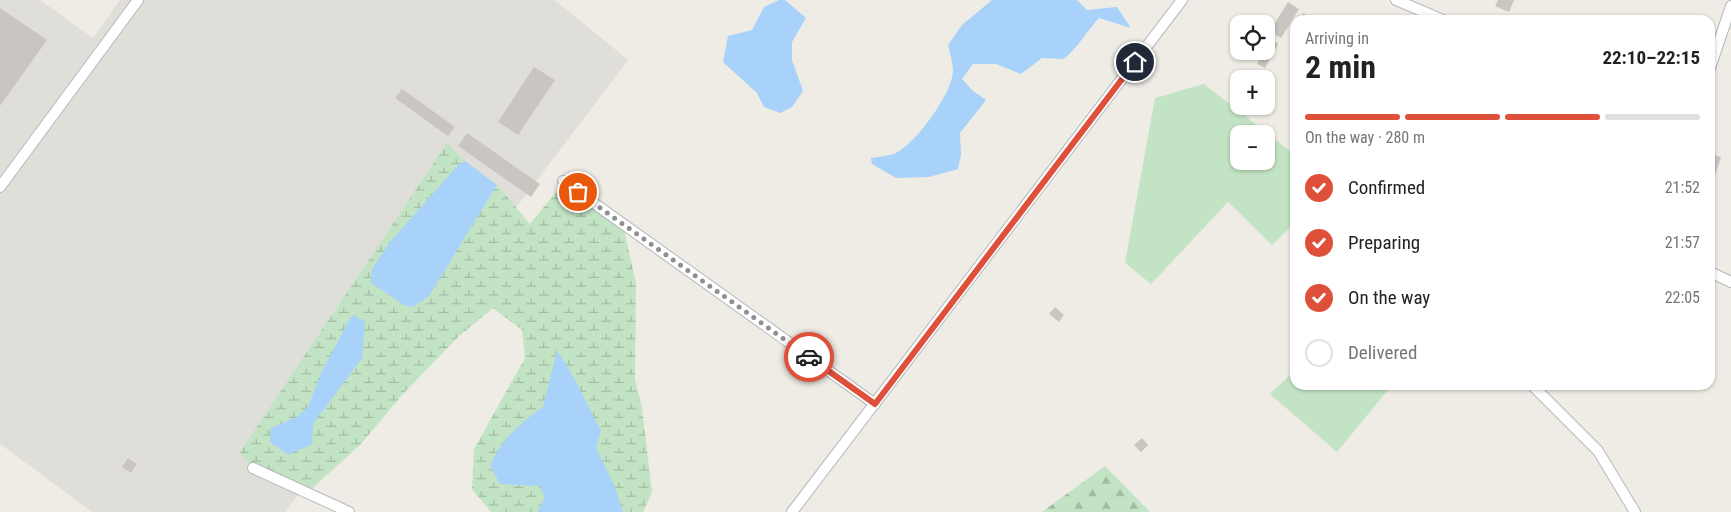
<!DOCTYPE html>
<html lang="en">
<head>
<meta charset="utf-8">
<style>
  :root { --surface:#fff; --page:#f6f6f6; --text:#222; --muted:#767676; --line:#e0e0e0; --accent:#de503a }
  body { margin:0; font-family:"Roboto Condensed",sans-serif; background:var(--page); color:var(--text); height:100vh; display:flex; flex-direction:column; font-size:19px; white-space:nowrap }
  * { box-sizing:border-box; margin:0 }
  p { font-size:16px; color:var(--muted) }
  .icon { flex:none; width:28px; height:28px; fill:none; stroke:currentColor; stroke-width:2; stroke-linecap:round; stroke-linejoin:round }
  .map { position:relative; flex:1; overflow:hidden }
  .details { position:absolute; left:1290px; top:15px; width:425px; height:375px; display:flex; flex-direction:column; background:var(--surface); border-radius:15px; box-shadow:0 1px 4px #0004 }
  .details>* { flex:none }
  .fabs { position:absolute; left:1230px; top:15px; display:grid; gap:10px }
  .fabs a { display:grid; place-items:center; width:45px; height:45px; border-radius:10px; background:var(--surface); box-shadow:0 1px 4px #0004; font-size:25px }
  .pin { position:absolute; display:grid; place-items:center; width:42px; height:42px; color:#fff; margin:-21px; border:2px solid #fff; border-radius:50%; box-shadow:0 1px 5px #0007 }
  .courier { position:absolute; display:grid; place-items:center; width:50px; height:50px; margin:-25px; border:4px solid #de503a; border-radius:50%; background:#fff; color:#222; box-shadow:0 1px 6px #0007 }
  .headline em { font-style:normal; font-weight:700 }
  .headline div { display:flex; flex-direction:column-reverse }
  .headline { display:flex; align-items:center; justify-content:space-between; height:85px; padding:0 15px }
  h1 { font-size:32px; font-weight:700; line-height:38px }
  .bar { display:grid; grid-template-columns:repeat(4,1fr); gap:8px 5px; align-content:center; height:60px; padding:0 15px }
  .bar i { height:6px; border-radius:4px; background:var(--line) }
  .bar .current { background:var(--accent) }
  .bar p { grid-column:span 4 }
  ol { padding:0 15px; list-style:none }
  li { display:flex; align-items:center; gap:15px; height:55px }
  li p { margin-inline-start:auto }
  li .icon { padding:5px; border-radius:50%; background:var(--accent); color:#fff; stroke-width:4 }
  li:last-child { color:var(--muted) }
  li i { width:28px; height:28px; border:2px solid var(--line); border-radius:50% }
  .map>svg:first-child { display:block }
  .industrial { fill:#dfded8 }
  .green { fill:#c2e4c4; fill-rule:evenodd }
  .forest { fill:url(#forest-firs) }
  .wetland { fill:url(#wetland-marsh) }
  .water { fill:#a8d2f9 }
  .building { fill:#c9c6c1 }
  .lines { fill:none; stroke-linecap:round; stroke-linejoin:round }
  .minor-casing { stroke:#b6b9bd; stroke-width:12 }
  .minor { stroke:#fff; stroke-width:10 }
  .done { stroke:#8f9091; stroke-width:5; stroke-dasharray:0 9 }
  .route { stroke:#de503a; stroke-width:6 }
</style>
</head>
<body>
<div class="map">
<svg width="1731" height="512" viewBox="0 0 1731 512">
  <defs>
    <pattern id="forest-firs" width="22" height="20" patternUnits="userSpaceOnUse" patternTransform="scale(1.25)"><rect width="22" height="20" fill="#c2e4c4"/><path d="M5 1l3.5 6h-7zM16 11l3.5 6h-7z" fill="#a1bca3"/></pattern>
    <pattern id="wetland-marsh" width="20" height="14" patternUnits="userSpaceOnUse" patternTransform="scale(1.25)"><rect width="20" height="14" fill="#c2e4c4"/><path d="M1 5h8M5 5V1M11 12h8M15 12V8" fill="none" stroke="#a1bca3"/></pattern>
  </defs>
  <rect width="100%" height="100%" fill="#eeece4"/>
  <path class="industrial" d="M 0,0 L 40,0 L 93,38 L 120,0 L 555,0 L 628,60 L 285,512 L 92,512 L 0,444 Z"/>
  <path class="green" d="M 1204,84 L 1295,155 L 1295,223 L 1272,245 L 1228,202 L 1151,284 L 1125,263 L 1155,98 ZM 1239,134 L 1266,134 L 1266,161 L 1239,161 Z
    M 1295,370 L 1295,385 L 1392,385 L 1337,452 L 1270,394 Z"/>
  <path class="forest" d="M 1105,466 L 1150,512 L 1042,512 Z"/>
  <path class="wetland" d="M 447,143 L 465,161 L 497,185 L 530,224 L 560,187 L 624,230 L 636,283 L 635,379 L 642,408 L 652,492 L 643,512 L 491,512 L 472,489 L 474,449 L 525,358 L 522,330 L 493,308 L 458,337 L 402,395 L 360,445 L 307,493 L 253,468 L 240,452 Z"/>
  <path class="water" d="M 779,0 L 785,0 L 806,18 L 792,42 L 792,60 L 803,91 L 792,107 L 780,113 L 764,107 L 757,93 L 723,62 L 728,36 L 752,30 L 764,7 Z
    M 992,0 L 1077,0 L 1087,10 L 1117,7 L 1131,28 L 1099,18 C 1087,31 1078,47 1064,59 L 1042,58 L 1021,74 L 996,64 L 973,64 L 962,79 L 973,91 L 986,100 L 960,133 L 961,155 L 958,169 L 929,177 L 896,178 L 872,164 L 871,158 C 878,157 887,156 894,154 C 915,145 952,94 953,71 C 953,63 950,53 948,45 L 962,25 Z
    M 465,161 L 497,185 L 429,296 L 413,307 L 404,305 L 371,283 L 372,269 L 391,241 L 459,164 Z
    M 352,315 L 365,322 L 362,358 L 313,424 L 312,444 L 288,455 L 270,442 L 271,428 L 297,417 L 308,407 L 321,373 Z
    M 557,351 C 575,375 586,404 601,430 L 596,448 L 615,487 L 623,512 L 537,512 L 545,498 L 540,486 L 500,484 L 490,465 C 502,439 520,423 543,407 Z"/>
  <path class="building" d="M 1498,0 L 1514,0 L 1509,12 L 1495,6 Z
    M 1288,2 L 1299,9 L 1281,38 L 1270,31 Z
    M 0,8 L 47,40 L 0,106 Z
    M 1303,13 L 1315,20 L 1300,20 Z
    M 1295,28 L 1295,39 L 1290,37 Z
    M 1271,39 L 1278,44 L 1265,68 L 1257,64 Z
    M 534,67 L 555,80 L 518,135 L 498,122 Z
    M 402,89 L 455,127 L 448,136 L 395,98 Z
    M 467,133 L 540,184 L 531,197 L 458,146 Z
    M 1710,154 L 1721,157 L 1715,175 L 1710,174 Z
    M 1055,307 L 1064,315 L 1059,322 L 1049,314 Z
    M 1142,438 L 1148,445 L 1141,452 L 1134,445 Z
    M 128,458 L 137,464 L 131,473 L 122,467 Z"/>
  <g class="lines">
    <defs>
      <path id="minor" d="M 1396,0 L 1443,20
        M 1710,68 L 1731,6
        M 563,181 L 875,404
        M 0,187 L 138,0
        M 1710,272 L 1731,282
        M 1532,385 L 1598,451 L 1635,512
        M 253,468 L 349,512
        M 792,512 L 1182,0"/>
    </defs>
    <use href="#minor" class="minor-casing"/>
    <use href="#minor" class="minor"/>
  </g>
  <g class="lines">
    <path class="done" d="M 578,192 L 809,357"/>
    <path class="route" d="M 809,357 L 875,404 L 1135,62"/>
  </g>
</svg>
<div class="fabs">
<a><svg class="icon" aria-label="locate" viewBox="0 0 24 24"><circle cx="12" cy="12" r="6"/><path d="M12 2v4M12 18v4M2 12h4M18 12h4"/></svg></a>
<a>+</a>
<a>−</a>
</div>
<div class="pin" style="left:578px;top:192px;background:#ea580c"><svg class="icon" aria-label="bag" viewBox="0 0 24 24"><path d="M5 8h14l-1 12H6zM9 8a3 3 0 0 1 6 0"/></svg></div>
<div class="pin" style="left:1135px;top:62px;background:#1f2937"><svg class="icon" aria-label="home" viewBox="0 0 24 24"><path d="M3 11l9-7 9 7M6 9v11h12V9"/></svg></div>
<div class="courier" style="left:809px;top:357px"><svg class="icon" aria-label="car" viewBox="0 0 24 24"><path d="M5 17H2v-5l4-1 3-4h7l3 4 3 1v5h-3M9 17h6M6 11h13"/><circle cx="7" cy="17" r="2"/><circle cx="17" cy="17" r="2"/></svg></div>
<section class="details">
<div class="headline"><div><h1>2 min</h1><p>Arriving in</p></div><em>22:10–22:15</em></div>
<div class="bar"><i class="current"></i><i class="current"></i><i class="current"></i><i></i><p>On the way · 280 m</p></div>
<ol>
<li><svg class="icon" aria-label="check" viewBox="0 0 24 24"><path d="M5 12l5 5 9-10"/></svg>Confirmed<p>21:52</p></li>
<li><svg class="icon" aria-label="check" viewBox="0 0 24 24"><path d="M5 12l5 5 9-10"/></svg>Preparing<p>21:57</p></li>
<li><svg class="icon" aria-label="check" viewBox="0 0 24 24"><path d="M5 12l5 5 9-10"/></svg>On the way<p>22:05</p></li>
<li><i></i>Delivered</li>
</ol>
</section>
</div>
</body>
</html>
